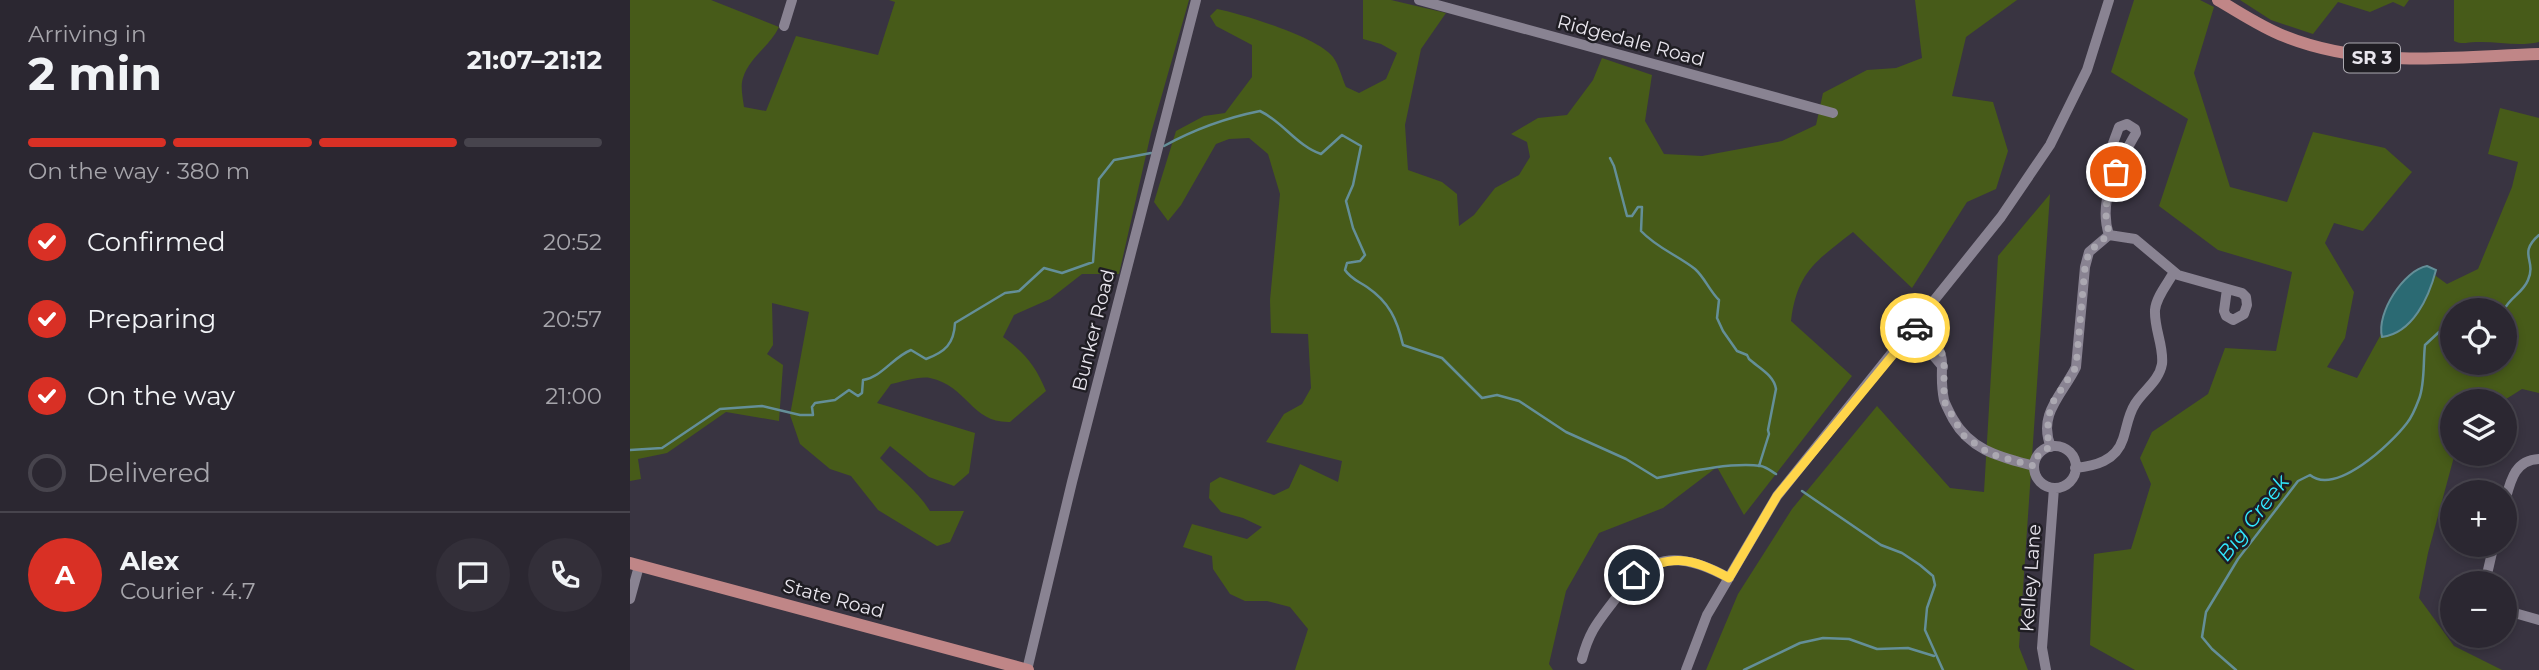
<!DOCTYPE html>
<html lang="en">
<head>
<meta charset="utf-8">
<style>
  :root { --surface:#2b2731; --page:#332f39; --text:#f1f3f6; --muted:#a6a5ab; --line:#47444d; --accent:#d93025 }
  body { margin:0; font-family:Montserrat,sans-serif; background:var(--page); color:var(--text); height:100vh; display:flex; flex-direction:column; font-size:26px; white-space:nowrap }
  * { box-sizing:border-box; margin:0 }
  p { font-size:23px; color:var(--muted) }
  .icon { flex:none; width:38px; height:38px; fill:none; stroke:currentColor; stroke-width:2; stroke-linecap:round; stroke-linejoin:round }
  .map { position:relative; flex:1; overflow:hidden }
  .sheet { display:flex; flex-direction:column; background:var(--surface); width:630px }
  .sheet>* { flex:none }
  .tools { position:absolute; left:1810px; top:298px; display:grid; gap:14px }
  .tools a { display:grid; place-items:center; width:77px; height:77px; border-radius:50%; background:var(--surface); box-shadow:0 4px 10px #0003,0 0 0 2px var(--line); font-size:35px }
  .pin { position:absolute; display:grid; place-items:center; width:60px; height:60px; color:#fff; margin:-30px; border:4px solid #fff; border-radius:50%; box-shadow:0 2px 7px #0007 }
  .courier { position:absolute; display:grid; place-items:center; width:70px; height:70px; margin:-35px; border:5px solid #ffd54a; border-radius:50%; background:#fff; color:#222; box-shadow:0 2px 9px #0007 }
  .headline em { font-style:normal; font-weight:700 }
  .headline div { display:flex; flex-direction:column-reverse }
  .headline { display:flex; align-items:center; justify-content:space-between; height:119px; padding:0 28px }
  h1 { font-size:46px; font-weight:700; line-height:52px }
  .bar { display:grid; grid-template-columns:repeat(4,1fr); gap:10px 7px; align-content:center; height:84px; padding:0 28px }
  .bar i { height:9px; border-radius:5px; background:var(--line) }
  .bar .on { background:var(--accent) }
  .bar p { grid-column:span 4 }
  .line { display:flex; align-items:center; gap:18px; padding:0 28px; border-top:2px solid var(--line) }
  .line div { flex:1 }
  .round { display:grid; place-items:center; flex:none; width:74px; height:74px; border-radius:37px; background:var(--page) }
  ol { padding:0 28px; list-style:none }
  li { display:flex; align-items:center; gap:21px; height:77px }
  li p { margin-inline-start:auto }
  li .icon { padding:7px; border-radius:50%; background:var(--accent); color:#fff; stroke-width:4 }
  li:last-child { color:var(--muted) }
  li i { width:38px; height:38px; border:4px solid var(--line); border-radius:50% }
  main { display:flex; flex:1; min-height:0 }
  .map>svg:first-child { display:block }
  .green { fill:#475b19; fill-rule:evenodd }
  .water { fill:#2b6a73; stroke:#648f98; stroke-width:2 }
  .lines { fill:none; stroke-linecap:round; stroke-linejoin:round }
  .stream { stroke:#648f98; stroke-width:2.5 }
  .minor { stroke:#898392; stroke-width:10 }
  .major { stroke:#c08687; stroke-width:12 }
  .done { stroke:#aba8b1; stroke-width:7; stroke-dasharray:0 12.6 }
  .route { stroke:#ffd54a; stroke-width:9 }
  .labels { text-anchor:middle; stroke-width:5; stroke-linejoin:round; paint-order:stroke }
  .shield { fill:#1f1d23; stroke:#acaab1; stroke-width:2 }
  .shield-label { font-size:18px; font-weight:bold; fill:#e9e6ee }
  .street-label { font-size:19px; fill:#e9e6ee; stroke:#1f1d23 }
  .water-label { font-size:21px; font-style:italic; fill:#31e8fe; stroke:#1f1d23 }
</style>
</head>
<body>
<main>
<section class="sheet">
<div class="headline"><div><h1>2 min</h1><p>Arriving in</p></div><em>21:07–21:12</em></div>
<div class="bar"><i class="on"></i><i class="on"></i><i class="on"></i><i></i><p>On the way · 380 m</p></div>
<ol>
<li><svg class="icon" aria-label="check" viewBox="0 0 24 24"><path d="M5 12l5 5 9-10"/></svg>Confirmed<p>20:52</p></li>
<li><svg class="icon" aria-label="check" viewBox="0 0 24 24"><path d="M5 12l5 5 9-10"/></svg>Preparing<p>20:57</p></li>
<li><svg class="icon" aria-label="check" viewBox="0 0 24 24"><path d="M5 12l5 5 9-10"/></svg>On the way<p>21:00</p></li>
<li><i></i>Delivered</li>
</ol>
<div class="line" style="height:126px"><b class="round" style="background:var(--accent);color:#fff">A</b><div><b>Alex</b><p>Courier · 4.7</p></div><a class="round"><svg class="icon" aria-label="chat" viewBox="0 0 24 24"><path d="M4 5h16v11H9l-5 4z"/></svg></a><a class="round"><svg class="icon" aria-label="phone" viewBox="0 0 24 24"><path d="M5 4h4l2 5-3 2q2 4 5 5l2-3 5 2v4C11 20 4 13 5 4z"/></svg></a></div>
</section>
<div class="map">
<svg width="1909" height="670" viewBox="0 0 1909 670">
  <rect width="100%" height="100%" fill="#393441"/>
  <path class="green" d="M 0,0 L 81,0 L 149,27 C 140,46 119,58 113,78 C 110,86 113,99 114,107 L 136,111 L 166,36 L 248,55 L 265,2 L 259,0 L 559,0 L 521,133 L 489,274 L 452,274 L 420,299 L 384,315 L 373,337 C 395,353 405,365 416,391 L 380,422 C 341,423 338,386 300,378 C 289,376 272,382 261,384 L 247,403 L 345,433 L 339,473 L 324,486 L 299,477 L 260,446 L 250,458 C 267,476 287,490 300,511 L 334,511 L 320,542 L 307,546 L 248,510 L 221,476 L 200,469 L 170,444 L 160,415 L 179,312 L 142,303 L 143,345 L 137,354 L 153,365 L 149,421 L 96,412 L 37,453 L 8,459 L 11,479 L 0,481 Z
    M 733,0 L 761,0 L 816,13 L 791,49 L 775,125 L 778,170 L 812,182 L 827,194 L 829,226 L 844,215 L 865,188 L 889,175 L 900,157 L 897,142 L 881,134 L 908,118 L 937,115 L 963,80 L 972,58 L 1022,75 L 1015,121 L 1034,154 L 1072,156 L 1152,141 L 1186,125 L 1193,93 L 1237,70 L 1266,68 L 1292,58 L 1285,0 L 1387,0 L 1336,37 L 1322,96 L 1363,102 L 1378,151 L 1366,189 L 1337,202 L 1282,288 L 1223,232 C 1186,261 1167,272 1161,321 L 1222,376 L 1114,515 L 1087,467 L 1033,508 L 969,533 L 936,591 L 919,664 L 923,670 L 665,670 L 678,629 L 660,607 L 637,601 L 615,601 L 600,594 L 583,569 L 582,556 L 553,547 L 562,524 L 617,539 L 632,527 L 613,518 L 591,512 L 579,498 L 580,483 L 590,477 L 644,495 L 659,488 L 670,464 L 708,482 L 712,461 L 636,442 L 654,414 L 672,404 L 681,388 L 678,334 L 641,333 L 640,300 L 650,194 L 638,154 L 619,138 L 599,139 L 586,144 L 551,205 L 538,221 L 524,202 L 546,131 L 574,116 L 595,113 L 622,77 L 622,45 L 586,26 L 580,16 L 587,9 C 612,14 688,37 703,57 C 709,65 712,78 716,87 L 729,93 L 756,79 L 767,53 L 751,44 L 733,39 Z
    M 1504,0 L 1570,0 L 1584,7 L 1564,73 L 1600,187 L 1657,202 L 1683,132 L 1755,148 L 1782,172 L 1733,231 L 1704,223 L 1695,243 L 1724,292 L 1715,338 L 1697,367 L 1727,378 L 1782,278 L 1799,271 L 1817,284 L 1848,269 L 1882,187 L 1888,162 L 1858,154 L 1870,108 L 1909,118 L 1909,393 L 1892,389 L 1873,401 L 1822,401 L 1822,453 L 1825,453 L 1798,553 L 1789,598 L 1824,646 L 1872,670 L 1505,670 L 1460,645 L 1464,554 L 1501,549 L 1521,484 L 1510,458 L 1522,432 L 1578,394 L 1595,348 L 1646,351 L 1662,272 L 1588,250 L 1529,206 L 1558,119 L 1481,72 ZM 1822,310 L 1874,310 L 1874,362 L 1822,362 Z
    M 1610,0 L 1779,0 L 1774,7 L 1763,2 L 1740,12 L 1708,2 L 1683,34 L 1641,20 Z
    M 1824,0 L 1909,0 L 1909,42 C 1888,47 1867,41 1846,42 C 1837,42 1833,45 1824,41 Z
    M 1420,194 L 1389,647 L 1398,670 L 1076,670 L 1108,594 L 1162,509 L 1247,406 L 1320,488 L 1354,492 L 1368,256 Z"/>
  <path class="water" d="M 1797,266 L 1806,270 C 1799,297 1783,333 1752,337 C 1746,313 1774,270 1797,266 Z"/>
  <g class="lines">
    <path class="stream" d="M 534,146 C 565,129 595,118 630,111 C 653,122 667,146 691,154 L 712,135 L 731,146 L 723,185 L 716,201 L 723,228 L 735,255 L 730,261 L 717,263 L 715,270 C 721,279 728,281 737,287 C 759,302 767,319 773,345 L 812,358 L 852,398 L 867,395 L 889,401 L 936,432 L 996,459 L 1027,478 C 1057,472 1101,462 1131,466 C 1136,467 1141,471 1146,474
      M 980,158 L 984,166 L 997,216 L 1002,216 L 1008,207 L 1012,207 L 1011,231 C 1027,248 1047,255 1065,269 C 1075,278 1079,290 1089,300 L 1087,318 L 1093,331 L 1107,351 L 1117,355 L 1119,359 C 1129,368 1144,375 1146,389 L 1138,430 L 1139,434 L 1129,466
      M 1874,310 C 1880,297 1893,293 1898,280 C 1907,260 1887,254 1909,235
      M 0,450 L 32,448 L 90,409 L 132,406 L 170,415 L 183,415 L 182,407 L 185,403 L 205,400 L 219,390 L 228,396 L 232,393 L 233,380 C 252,377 263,357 281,350 L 296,359 C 315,352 324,344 325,323 L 375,293 L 389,291 L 414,268 L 432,273 L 463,262 L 469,179 L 484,160 L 521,153
      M 1172,491 L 1251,545 L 1272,553 L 1290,565 L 1303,576 L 1305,585 L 1297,608 L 1295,630 L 1313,670
      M 1114,670 L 1170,643 L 1193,638 L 1219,639 L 1247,649 L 1278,648 L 1304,656
      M 1606,670 L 1582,649 L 1572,637 L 1576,612 L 1608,559 L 1668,481 L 1680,475 C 1706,496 1761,444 1777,423 C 1782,417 1786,407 1789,399 C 1795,384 1793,362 1795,345 L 1809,332 L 1822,330"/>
    <path class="minor" d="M 789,0 L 1203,113
      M 154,26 L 162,0
      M 1479,235 C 1467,199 1489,163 1506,133 L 1505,129 L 1497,124 L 1489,127 L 1482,146 L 1491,158
      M 1283,327 C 1326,353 1306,361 1314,400 C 1316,406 1320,413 1323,419 C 1341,451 1371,457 1404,466
      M 1286,330 L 1296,347 L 1313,367
      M1404 467a21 21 0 1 1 42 0a21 21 0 1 1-42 0Z
      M 1421,447 C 1407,414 1433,394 1446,367 L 1455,267 L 1459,252 L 1479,235 L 1505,239 L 1548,275 L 1612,293 L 1616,297 L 1617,305 L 1614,314 L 1603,320 L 1596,316 L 1594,311 L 1597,289
      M 1445,468 C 1465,466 1486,461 1493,439 C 1497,427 1498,415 1505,404 C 1514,390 1529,381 1532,364 C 1534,346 1524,329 1525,310 C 1526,297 1538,283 1544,272
      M 1874,505 C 1880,484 1883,460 1909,459
      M 1855,583 L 1864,544
      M 0,599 L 9,566
      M 1874,610 L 1909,620
      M 952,659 C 959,632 967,623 983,602 C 1018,554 1047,549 1099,578
      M 397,670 L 442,482 L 566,0
      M 1056,670 L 1077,615 L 1147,496 L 1371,217 L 1420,145 L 1457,70 L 1479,0
      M 1416,670 L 1412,648 L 1424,488"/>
    <path class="major" d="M 1588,0 C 1609,12 1631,27 1654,36 C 1736,69 1823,57 1909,54
      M 0,563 L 398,670"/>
  </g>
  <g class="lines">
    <path class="done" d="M 1285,328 L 1300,337 L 1311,351 L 1314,360 L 1314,401 L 1333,435 L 1360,454 L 1404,466 L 1409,453 L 1420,447 L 1418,439 L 1418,418 L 1423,402 L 1446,367 L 1455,267 L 1459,252 L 1479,234 L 1475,209 L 1486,172"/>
    <path class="route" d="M 1004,575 C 1041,553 1063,558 1099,578 L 1147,496 L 1285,328"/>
  </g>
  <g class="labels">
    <rect class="shield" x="1714" y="43.5" width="56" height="29" rx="5"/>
    <g class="shield-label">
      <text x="1742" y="64">SR 3</text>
    </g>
    <g class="street-label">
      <text transform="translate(1001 40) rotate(15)" y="7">Ridgedale Road</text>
      <text transform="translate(463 330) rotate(-76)" y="7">Bunker Road</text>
      <text transform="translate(1400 578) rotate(-86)" y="7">Kelley Lane</text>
      <text transform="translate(204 598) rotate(15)" y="7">State Road</text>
    </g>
    <g class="water-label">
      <text transform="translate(1623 518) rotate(-52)" y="7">Big Creek</text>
    </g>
  </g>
</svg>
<div class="tools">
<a><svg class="icon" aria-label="locate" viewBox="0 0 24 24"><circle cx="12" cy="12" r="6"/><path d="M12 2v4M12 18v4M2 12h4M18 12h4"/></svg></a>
<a><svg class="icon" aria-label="layers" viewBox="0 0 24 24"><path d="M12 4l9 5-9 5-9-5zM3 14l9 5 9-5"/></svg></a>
<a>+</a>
<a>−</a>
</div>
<div class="pin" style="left:1486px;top:172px;background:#ea580c"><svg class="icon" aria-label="bag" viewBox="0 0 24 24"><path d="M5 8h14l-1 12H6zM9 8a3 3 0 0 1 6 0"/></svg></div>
<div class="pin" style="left:1004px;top:575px;background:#1f2937"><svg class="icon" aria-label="home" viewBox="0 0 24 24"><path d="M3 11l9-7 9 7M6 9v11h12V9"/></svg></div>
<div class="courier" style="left:1285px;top:328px"><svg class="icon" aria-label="car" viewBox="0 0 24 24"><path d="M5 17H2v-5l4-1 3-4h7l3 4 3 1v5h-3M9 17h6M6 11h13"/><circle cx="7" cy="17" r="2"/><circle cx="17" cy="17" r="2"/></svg></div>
</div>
</main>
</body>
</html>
